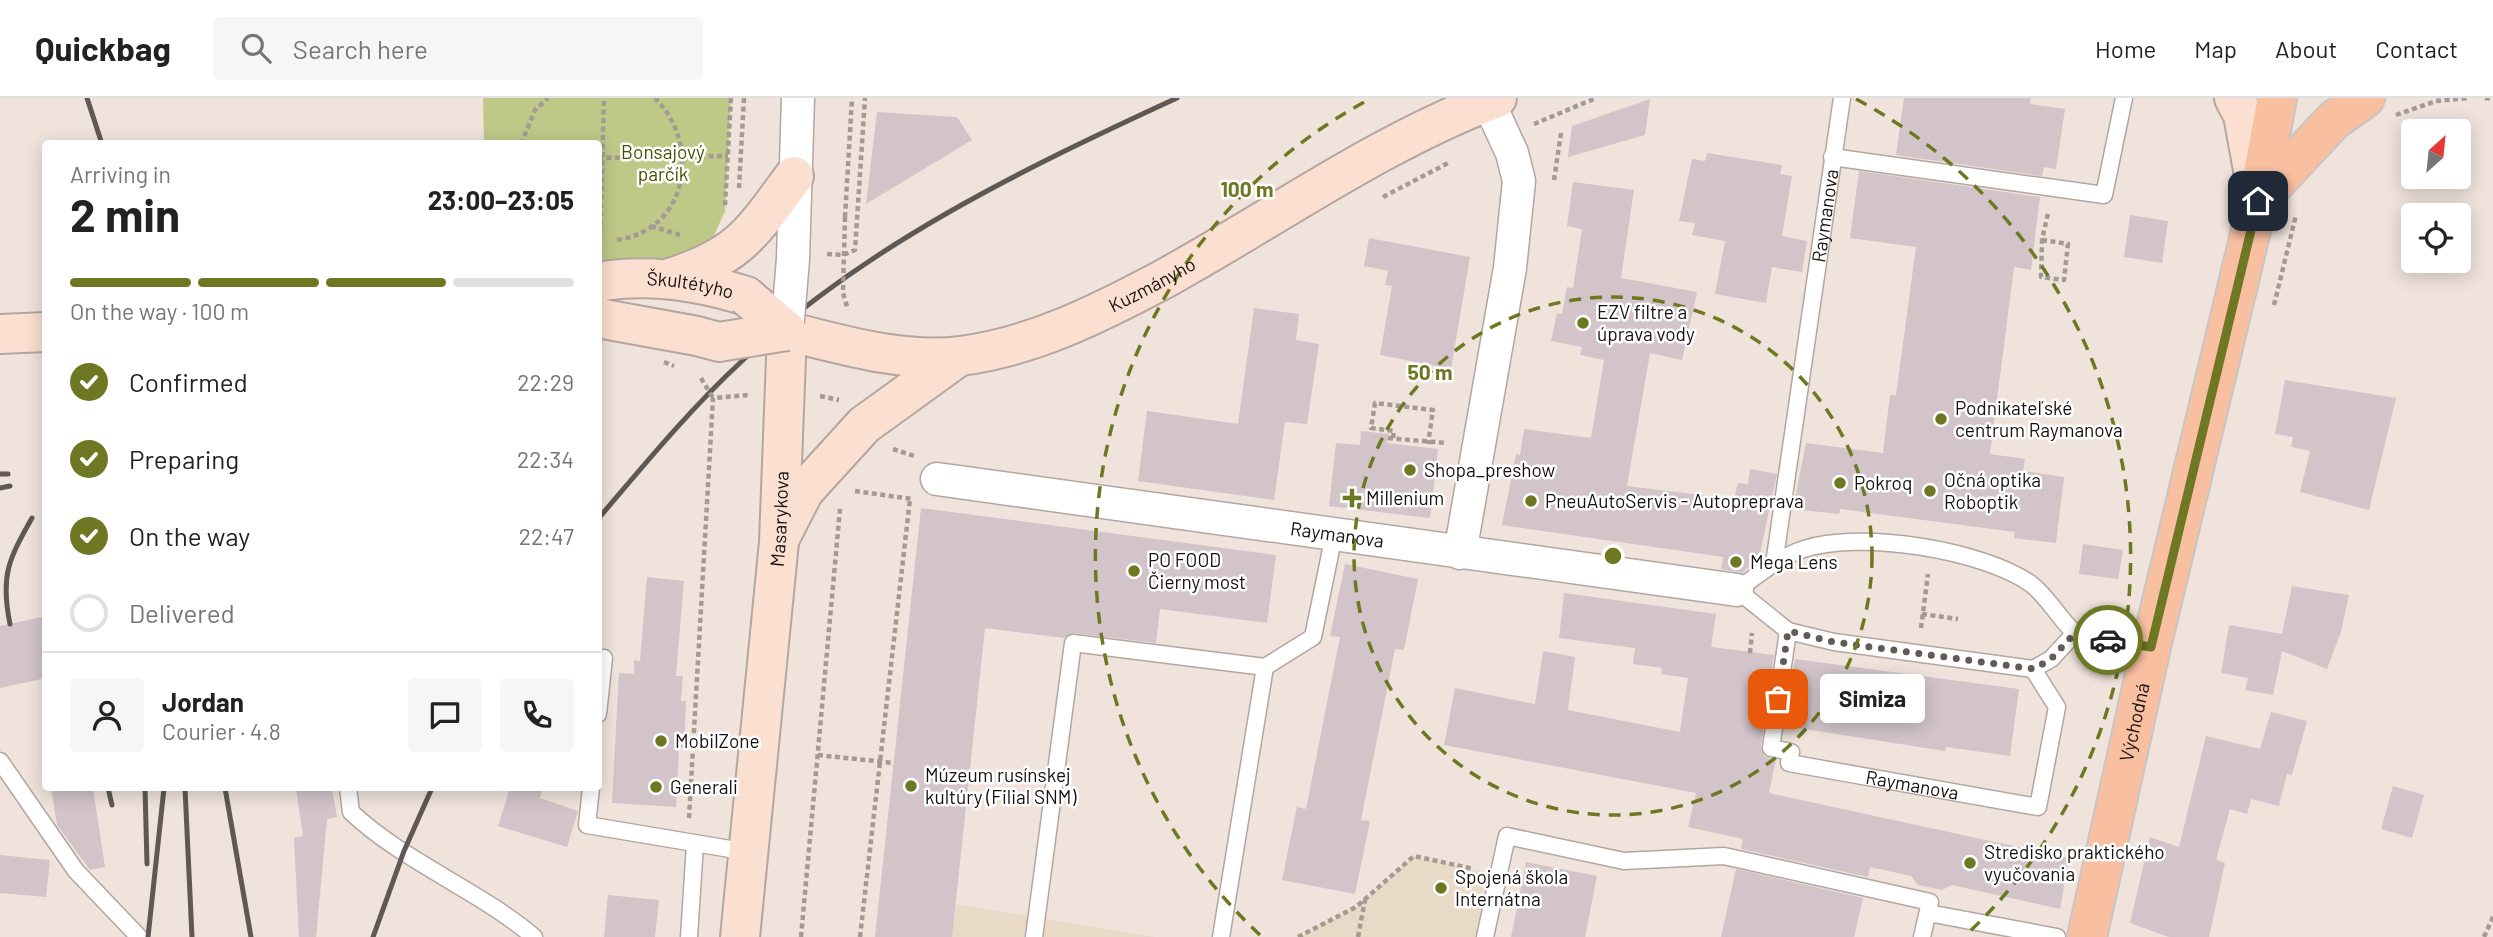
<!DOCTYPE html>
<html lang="en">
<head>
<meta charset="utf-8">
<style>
  :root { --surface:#fff; --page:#f6f6f6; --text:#222; --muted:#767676; --line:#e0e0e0; --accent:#6e7823 }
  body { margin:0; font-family:Barlow,sans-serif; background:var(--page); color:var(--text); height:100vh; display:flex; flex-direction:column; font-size:26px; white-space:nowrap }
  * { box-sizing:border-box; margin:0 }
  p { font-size:23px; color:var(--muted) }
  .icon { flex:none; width:38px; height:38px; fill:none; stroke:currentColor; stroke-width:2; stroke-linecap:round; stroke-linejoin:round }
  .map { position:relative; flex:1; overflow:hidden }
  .drawer { position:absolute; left:42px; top:42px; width:560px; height:651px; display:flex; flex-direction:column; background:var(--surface); border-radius:7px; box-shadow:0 4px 18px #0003 }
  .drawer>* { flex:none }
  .needle { width:46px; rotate:27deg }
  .fabs { position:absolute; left:2401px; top:21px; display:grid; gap:14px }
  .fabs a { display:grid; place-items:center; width:70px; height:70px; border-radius:7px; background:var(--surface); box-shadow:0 4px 18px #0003; font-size:35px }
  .pin { position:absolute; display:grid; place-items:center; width:60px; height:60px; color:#fff; margin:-30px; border-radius:14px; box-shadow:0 4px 10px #0006 }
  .courier { position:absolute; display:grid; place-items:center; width:70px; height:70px; margin:-35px; border:5px solid #6e7823; border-radius:50%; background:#fff; color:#222; box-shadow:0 2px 9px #0007 }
  .bubble { position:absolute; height:49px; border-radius:7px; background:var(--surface); box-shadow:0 4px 18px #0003; font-size:23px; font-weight:700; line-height:49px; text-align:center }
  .headline em { font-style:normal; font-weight:700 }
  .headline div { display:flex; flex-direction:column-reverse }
  .headline { display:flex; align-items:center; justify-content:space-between; height:119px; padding:0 28px }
  h1 { font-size:46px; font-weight:700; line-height:52px }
  .bar { display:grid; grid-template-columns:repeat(4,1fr); gap:10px 7px; align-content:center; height:84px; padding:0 28px }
  .bar i { height:9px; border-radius:5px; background:var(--line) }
  .bar .selected { background:var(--accent) }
  .bar p { grid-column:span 4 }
  .line { display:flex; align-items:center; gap:18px; padding:0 28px; border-top:2px solid var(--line) }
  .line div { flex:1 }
  .round { display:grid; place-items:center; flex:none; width:74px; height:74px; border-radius:7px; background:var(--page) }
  ol { padding:0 28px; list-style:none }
  li { display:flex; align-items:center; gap:21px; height:77px }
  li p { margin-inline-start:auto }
  li .icon { padding:7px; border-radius:50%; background:var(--accent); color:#fff; stroke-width:4 }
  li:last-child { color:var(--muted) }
  li i { width:38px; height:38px; border:4px solid var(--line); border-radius:50% }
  header { display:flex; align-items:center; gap:42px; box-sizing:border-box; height:98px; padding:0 35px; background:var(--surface); border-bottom:2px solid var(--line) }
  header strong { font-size:33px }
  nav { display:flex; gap:38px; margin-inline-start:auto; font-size:24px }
  .search { width:490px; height:63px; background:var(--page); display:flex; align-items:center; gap:18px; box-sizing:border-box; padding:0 24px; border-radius:7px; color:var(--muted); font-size:26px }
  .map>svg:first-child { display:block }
  .education { fill:#e8dac7 }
  .green { fill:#bec887 }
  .building { fill:#d2c4c9 }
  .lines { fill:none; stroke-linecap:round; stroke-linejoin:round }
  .lane-casing { stroke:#b3a6a0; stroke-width:19 }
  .street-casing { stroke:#b3a6a0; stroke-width:35 }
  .secondary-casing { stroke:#b3a6a0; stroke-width:42 }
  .primary-casing { stroke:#c7c6c5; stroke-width:42 }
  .path { stroke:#a49a94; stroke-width:4.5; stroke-dasharray:5 3.5; stroke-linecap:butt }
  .lane { stroke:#fff; stroke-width:16 }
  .street { stroke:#fff; stroke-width:32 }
  .secondary { stroke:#fbdfd0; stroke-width:38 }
  .primary { stroke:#f8bfa1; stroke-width:38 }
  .rail { stroke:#5f5854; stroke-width:5 }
  .street-bridge-casing { stroke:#b3a6a0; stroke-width:35; stroke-linecap:butt }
  .secondary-bridge-casing { stroke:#b3a6a0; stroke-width:42; stroke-linecap:butt }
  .path-bridge { stroke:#a49a94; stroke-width:4.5; stroke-dasharray:5 3.5; stroke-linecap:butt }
  .street-bridge { stroke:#fff; stroke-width:32 }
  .secondary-bridge { stroke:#fbdfd0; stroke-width:38 }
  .done { stroke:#625a57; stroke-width:7; stroke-dasharray:0 12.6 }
  .route { stroke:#6e7823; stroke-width:9 }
  .ring { fill:none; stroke:#6e7823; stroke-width:3.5; stroke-dasharray:12 9 }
  .poi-dot { fill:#6e7823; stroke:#fff; stroke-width:2.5 }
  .labels { text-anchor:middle; stroke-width:5; stroke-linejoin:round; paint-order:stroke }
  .park-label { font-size:19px; fill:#495000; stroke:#fff }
  .street-label { font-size:19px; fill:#16110f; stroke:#fff }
  .poi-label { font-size:19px; fill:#16110f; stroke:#fff; text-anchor:start }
  .centre { fill:#6e7823; stroke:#fff; stroke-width:3.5 }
  .ring-label { font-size:21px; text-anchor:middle; font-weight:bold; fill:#6e7823; stroke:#fff; stroke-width:5; stroke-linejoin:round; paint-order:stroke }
</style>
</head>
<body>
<header>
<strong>Quickbag</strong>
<div class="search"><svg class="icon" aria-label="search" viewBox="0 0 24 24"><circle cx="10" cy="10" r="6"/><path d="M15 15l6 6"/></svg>Search here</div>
<nav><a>Home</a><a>Map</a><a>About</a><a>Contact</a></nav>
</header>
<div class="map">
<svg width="2493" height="839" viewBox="0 0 2493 839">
  <rect width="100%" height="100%" fill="#f0e3dc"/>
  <path class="education" d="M 1414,758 L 1499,777 L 1493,839 L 1298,839 L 1356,809 Z
    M 955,806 L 1155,839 L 952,839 Z"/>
  <path class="green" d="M 483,0 L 731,0 L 725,113 L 712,142 L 644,170 L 599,172 L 598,46 L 484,45 Z"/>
  <path class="building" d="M 1904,0 L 2031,0 L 2030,6 L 2065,11 L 2056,71 L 2044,69 L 2042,78 L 1896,57 Z
    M 1650,1 L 1645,37 L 1568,59 L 1572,28 Z
    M 877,14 L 957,19 L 972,42 L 866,106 Z
    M 1707,55 L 1782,67 L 1780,76 L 1792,78 L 1782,138 L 1807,143 L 1802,174 L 1772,169 L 1766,205 L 1715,196 L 1725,143 L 1692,137 L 1695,125 L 1679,123 L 1692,61 L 1705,63 Z
    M 1859,73 L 2040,99 L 2031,172 L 2014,169 L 1990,356 L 2025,361 L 2023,373 L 2064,379 L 2056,445 L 2014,440 L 2015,434 L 1840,411 L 1839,416 L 1793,411 L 1806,345 L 1883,355 L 1890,297 L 1896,297 L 1916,149 L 1850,140 Z
    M 1573,84 L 1634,92 L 1621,180 L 1697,194 L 1682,262 L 1650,255 L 1627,388 L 1734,401 L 1738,385 L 1748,386 L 1750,371 L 1777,376 L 1759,460 L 1742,475 L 1721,471 L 1723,459 L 1502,427 L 1516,356 L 1520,357 L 1524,331 L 1591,340 L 1604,262 L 1580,257 L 1582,249 L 1551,243 L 1557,215 L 1562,216 L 1567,189 L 1573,190 L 1582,131 L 1567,128 Z
    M 2130,117 L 2168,123 L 2162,165 L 2124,159 Z
    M 1369,140 L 1470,159 L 1451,271 L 1380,257 L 1392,188 L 1385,187 L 1388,173 L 1364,168 Z
    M 1254,210 L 1299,216 L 1296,242 L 1319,246 L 1307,326 L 1285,324 L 1274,402 L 1138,383 L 1147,313 L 1238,326 Z
    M 2285,282 L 2396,300 L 2369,412 L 2300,394 L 2310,353 L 2291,349 L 2293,339 L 2275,336 Z
    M 1361,333 L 1389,336 L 1387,345 L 1438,351 L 1430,420 L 1329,408 L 1336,345 L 1360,347 Z
    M 921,410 L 1276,457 L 1267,525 L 1160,511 L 1156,545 L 1074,535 L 1064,540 L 985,530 L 952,839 L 875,839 Z
    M 2083,446 L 2123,452 L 2118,481 L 2079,476 Z
    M 1345,466 L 1418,481 L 1404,552 L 1395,551 L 1361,722 L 1370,723 L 1355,796 L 1282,782 L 1297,709 L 1306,711 L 1340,539 L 1330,538 Z
    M 647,479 L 684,483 L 676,578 L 683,578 L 681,603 L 686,603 L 684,650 L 679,650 L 676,709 L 612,705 L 619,575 L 634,576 L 634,562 L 640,563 Z
    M 2292,488 L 2349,497 L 2341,534 L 2327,571 L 2282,553 L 2273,597 L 2245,592 L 2248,580 L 2221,575 L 2229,527 L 2282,536 Z
    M 1564,495 L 1716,516 L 1711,549 L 1774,557 L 1761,648 L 1764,658 L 1776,662 L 1769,695 L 2069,760 L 2060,811 L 1952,787 L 1942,792 L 1918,787 L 1911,778 L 1870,769 L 1868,779 L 1741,751 L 1743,741 L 1688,729 L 1696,695 L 1444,647 L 1455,590 L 1535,606 L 1543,553 L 1575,559 L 1568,612 L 1680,634 L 1688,580 L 1661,576 L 1662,570 L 1633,566 L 1635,550 L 1559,540 Z
    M 46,518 L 46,580 L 0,590 L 0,528 Z
    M 1795,561 L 2019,591 L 2010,658 L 1946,649 L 1945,653 L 1785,628 Z
    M 2271,614 L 2307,623 L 2292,677 L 2287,676 L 2279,708 L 2251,701 L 2247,716 L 2230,711 L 2216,762 L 2225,765 L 2209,839 L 2169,839 L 2130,825 L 2150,739 L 2179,749 L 2206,638 L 2260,651 Z
    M 2393,688 L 2424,697 L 2412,740 L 2381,731 Z
    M 51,690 L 93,690 L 105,769 L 90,772 L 57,727 Z
    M 296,690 L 332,690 L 337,719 L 327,721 L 316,839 L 299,839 L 294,740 L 303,738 Z
    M 510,690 L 543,690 L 540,700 L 578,713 L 567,749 L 498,728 Z
    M 0,757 L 50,762 L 46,799 L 0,795 Z
    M 1526,764 L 1597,778 L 1585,839 L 1511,839 Z
    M 1736,771 L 1863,800 L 1854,839 L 1721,839 Z
    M 608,797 L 659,802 L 655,839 L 604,839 Z"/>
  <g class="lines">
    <defs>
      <g id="lane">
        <path d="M 1832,59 L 2104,97 L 2124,0"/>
        <path id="s1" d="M 1774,466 L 1842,0"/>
        <path id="s2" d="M 1788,533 L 1771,650 L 1791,654 L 1789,665 L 2038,709 L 2057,609 L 2033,571"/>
        <path d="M 2075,535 L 2051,561 L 2033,571 L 1834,544 L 1788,533 L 1737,492 C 1758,477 1779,459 1804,451 C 1860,432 1983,452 2031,486 C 2048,499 2058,519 2073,533 C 2084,543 2135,547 2151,549"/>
        <path d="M 1265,569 L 1313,539 L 1334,437"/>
        <path d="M 598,616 L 604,560"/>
        <path d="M 0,663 L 76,773 L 139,839"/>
        <path d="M 348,690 L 351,714 C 404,764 477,791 534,839"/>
        <path d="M 591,690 L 587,727 L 748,754"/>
        <path d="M 1928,815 L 2057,839"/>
        <path d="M 689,839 L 695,746"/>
        <path d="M 1034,839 L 1073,545 L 1265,569 L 1221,839"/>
        <path d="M 1485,839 L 1507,738 L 1624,763 L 1724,758 L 1930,804 L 1922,839"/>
      </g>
      <g id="street">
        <path d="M 793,161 L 798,0"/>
        <path id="s3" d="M 937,381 L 1737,492"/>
        <path d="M 1460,455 L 1510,170 L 1519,83 L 1512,55 L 1488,3"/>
      </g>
      <g id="secondary">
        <path d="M 2234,0 L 2243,17 L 2258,99"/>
        <path d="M 670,180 C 740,158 752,135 794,78"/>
        <path id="s4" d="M 598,184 C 649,175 698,183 746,198"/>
        <path d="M 598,220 L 697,238"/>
        <path d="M 0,236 L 46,234"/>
        <path d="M 782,436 L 804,393 L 864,327 L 958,259"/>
        <path id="s5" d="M 740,839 L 779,444 L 787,233 C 842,247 903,265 960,258 C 1032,249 1098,216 1162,182 C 1273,121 1378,45 1497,0"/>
      </g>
      <g id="primary">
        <path d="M 2258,103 L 2334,22 L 2365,0"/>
        <path id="s6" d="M 2087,839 L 2151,549 L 2258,103 L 2277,0"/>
      </g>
    </defs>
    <use href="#lane" class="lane-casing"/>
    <use href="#street" class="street-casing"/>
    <use href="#secondary" class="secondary-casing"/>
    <use href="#primary" class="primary-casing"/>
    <path class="path" d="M 2485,0 L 2493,1
      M 2396,17 L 2436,3 L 2470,0
      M 1534,26 L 1596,0
      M 521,46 L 535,12 L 548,0
      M 598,60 L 728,58
      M 1554,82 L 1561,35
      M 739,90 L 744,0
      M 1383,99 L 1450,64
      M 725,107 L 731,0
      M 845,119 L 852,0
      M 651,128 L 680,137
      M 617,142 C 688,132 702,47 655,0
      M 2042,142 L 2068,146 L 2064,182 L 2041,179 L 2042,142 L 2048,115
      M 600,144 L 604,0
      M 827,156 L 843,157 L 855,152 L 865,0
      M 2274,207 L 2296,117
      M 820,298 L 839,302
      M 1388,340 L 1446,345
      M 1393,340 L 1394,333 L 1371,330 L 1375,305 L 1433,312 L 1428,346
      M 893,351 L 914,358
      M 855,393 L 912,401
      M 1922,516 L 1958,521
      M 1921,530 L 1928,476
      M 1750,555 L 1752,535
      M 818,657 L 894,665
      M 689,720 L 713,300 L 749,297
      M 801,839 L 840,411
      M 860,839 L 910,401
      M 1298,839 L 1356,809 L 1414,758 L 1474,771
      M 1358,839 L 1365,802
      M 2484,839 L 2493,819"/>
    <use href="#lane" class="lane"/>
    <use href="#street" class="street"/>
    <use href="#secondary" class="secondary"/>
    <use href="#primary" class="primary"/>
    <path class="rail" d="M 87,0 L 102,46
      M 0,376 L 8,376
      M 0,390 L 10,388
      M 598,421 C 644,367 690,311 742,263 C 865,147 1025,70 1177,0
      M 10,526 C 0,477 9,461 32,420
      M 108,690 L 112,707
      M 145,690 L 147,766
      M 185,690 L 192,839
      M 225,690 L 251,839
      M 148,839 L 164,690
      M 373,839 L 404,753 L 432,690"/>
    <defs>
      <path id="street-bridge" d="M 787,233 L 793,161"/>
      <path id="secondary-bridge" d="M 746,198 L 787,233
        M 697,238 L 719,244 L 787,233"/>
    </defs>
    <use href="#street-bridge" class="street-bridge-casing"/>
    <use href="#secondary-bridge" class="secondary-bridge-casing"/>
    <path class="path-bridge" d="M 845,119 L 843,195 L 848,212
      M 664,264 L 674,268
      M 701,280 L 713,300"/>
    <use href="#street-bridge" class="street-bridge"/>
    <use href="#secondary-bridge" class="secondary-bridge"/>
  </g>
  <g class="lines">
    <path class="done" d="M 1778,601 L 1788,533 L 1834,544 L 2034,571 L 2051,561 L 2075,535 L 2108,542"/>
    <path class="route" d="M 2108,542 L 2151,549 L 2258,103"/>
  </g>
  <g class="ring">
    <circle cx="1613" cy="458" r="259"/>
    <path d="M1260 837A518 518 0 0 1 1370 1M1856 1A518 518 0 0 1 1966 837"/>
  </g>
  <g class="poi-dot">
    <circle cx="1583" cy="225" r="7"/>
    <circle cx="1941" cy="321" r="7"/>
    <circle cx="1410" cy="372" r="7"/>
    <circle cx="1840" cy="385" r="7"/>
    <circle cx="1930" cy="393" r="7"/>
    <path d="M1348.5 389.5h7v7h7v7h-7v7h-7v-7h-7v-7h7z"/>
    <circle cx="1531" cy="403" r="7"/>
    <circle cx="1736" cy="464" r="7"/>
    <circle cx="1134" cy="473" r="7"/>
    <circle cx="661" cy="643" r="7"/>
    <circle cx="911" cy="688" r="7"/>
    <circle cx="656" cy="689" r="7"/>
    <circle cx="1970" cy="765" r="7"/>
    <circle cx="1441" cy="790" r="7"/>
  </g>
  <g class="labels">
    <g class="park-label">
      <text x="663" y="61">Bonsajový<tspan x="663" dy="22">parčík</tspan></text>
    </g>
    <g class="street-label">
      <text dy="7" stroke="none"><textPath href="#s1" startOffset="352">Raymanova</textPath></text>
      <text dy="7" stroke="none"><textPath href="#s5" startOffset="990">Kuzmányho</textPath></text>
      <text dy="7" stroke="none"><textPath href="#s4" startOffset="93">Škultétyho</textPath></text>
      <text dy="7" stroke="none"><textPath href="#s5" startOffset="420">Masarykova</textPath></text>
      <text dy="7" stroke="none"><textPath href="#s3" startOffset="404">Raymanova</textPath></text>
      <text dy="7" stroke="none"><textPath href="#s6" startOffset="220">Východná</textPath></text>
      <text dy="7" stroke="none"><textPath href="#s2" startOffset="275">Raymanova</textPath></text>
    </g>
    <g class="poi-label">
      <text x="1597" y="221">EZV filtre a<tspan x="1597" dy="22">úprava vody</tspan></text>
      <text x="1955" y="317">Podnikateľské<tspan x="1955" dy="22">centrum Raymanova</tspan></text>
      <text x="1424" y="379">Shopa_preshow</text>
      <text x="1944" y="389">Očná optika<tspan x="1944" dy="22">Roboptik</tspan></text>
      <text x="1854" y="392">Pokroq</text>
      <text x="1366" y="407">Millenium</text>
      <text x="1545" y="410">PneuAutoServis - Autopreprava</text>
      <text x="1148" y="469">PO FOOD<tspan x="1148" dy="22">Čierny most</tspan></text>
      <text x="1750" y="471">Mega Lens</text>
      <text x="675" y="650">MobilZone</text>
      <text x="925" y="684">Múzeum rusínskej<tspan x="925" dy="22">kultúry (Filial SNM)</tspan></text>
      <text x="670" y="696">Generali</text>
      <text x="1984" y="761">Stredisko praktického<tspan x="1984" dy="22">vyučovania</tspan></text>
      <text x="1455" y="786">Spojená škola<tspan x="1455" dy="22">Internátna</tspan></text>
    </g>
  </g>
  <circle cx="1613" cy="458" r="10" class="centre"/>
  <g class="ring-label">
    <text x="1247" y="99">100 m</text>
    <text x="1430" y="282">50 m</text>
  </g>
</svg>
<div class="fabs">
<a><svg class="needle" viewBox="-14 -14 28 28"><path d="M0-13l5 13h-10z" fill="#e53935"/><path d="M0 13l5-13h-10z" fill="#767676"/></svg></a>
<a><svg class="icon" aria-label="locate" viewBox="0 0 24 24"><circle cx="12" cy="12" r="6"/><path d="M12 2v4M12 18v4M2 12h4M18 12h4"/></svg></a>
</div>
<div class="pin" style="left:1778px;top:601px;background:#ea580c"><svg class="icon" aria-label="bag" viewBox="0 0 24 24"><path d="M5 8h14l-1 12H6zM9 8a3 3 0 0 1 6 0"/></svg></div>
<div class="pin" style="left:2258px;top:103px;background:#1f2937"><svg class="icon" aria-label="home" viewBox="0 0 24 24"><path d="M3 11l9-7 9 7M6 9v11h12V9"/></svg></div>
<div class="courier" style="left:2108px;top:542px"><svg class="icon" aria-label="car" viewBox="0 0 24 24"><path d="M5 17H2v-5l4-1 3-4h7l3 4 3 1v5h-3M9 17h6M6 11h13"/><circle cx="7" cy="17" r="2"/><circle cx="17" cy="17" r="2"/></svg></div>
<div class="bubble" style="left:1820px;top:576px;width:105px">Simiza</div>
<section class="drawer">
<div class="headline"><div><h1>2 min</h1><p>Arriving in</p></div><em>23:00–23:05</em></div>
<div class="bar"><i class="selected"></i><i class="selected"></i><i class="selected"></i><i></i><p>On the way · 100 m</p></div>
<ol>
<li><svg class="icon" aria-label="check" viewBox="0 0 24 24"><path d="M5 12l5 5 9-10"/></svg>Confirmed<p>22:29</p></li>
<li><svg class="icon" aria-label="check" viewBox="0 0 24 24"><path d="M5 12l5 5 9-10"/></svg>Preparing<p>22:34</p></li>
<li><svg class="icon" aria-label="check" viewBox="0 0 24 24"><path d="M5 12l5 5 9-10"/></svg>On the way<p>22:47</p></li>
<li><i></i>Delivered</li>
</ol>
<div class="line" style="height:126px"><a class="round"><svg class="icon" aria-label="person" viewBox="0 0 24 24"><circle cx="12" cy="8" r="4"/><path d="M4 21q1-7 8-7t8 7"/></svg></a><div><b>Jordan</b><p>Courier · 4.8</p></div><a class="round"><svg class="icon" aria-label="chat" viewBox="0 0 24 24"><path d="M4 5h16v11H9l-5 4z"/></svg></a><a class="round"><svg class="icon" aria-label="phone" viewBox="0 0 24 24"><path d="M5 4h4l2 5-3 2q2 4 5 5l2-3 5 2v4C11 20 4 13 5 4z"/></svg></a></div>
</section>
</div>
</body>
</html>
